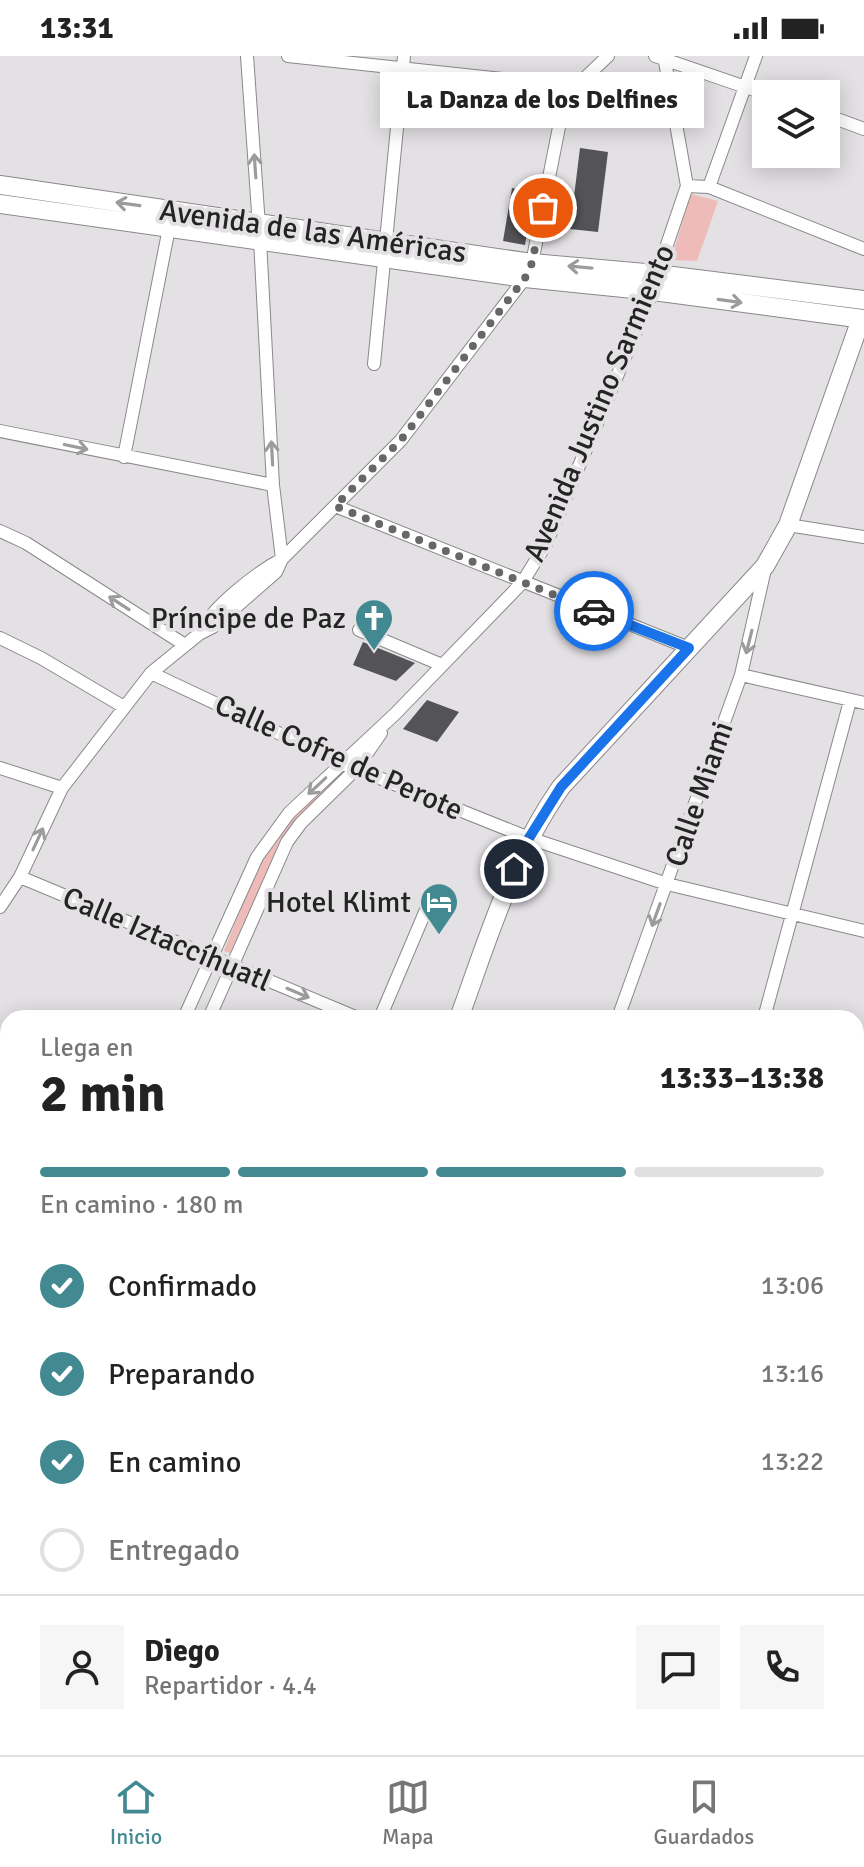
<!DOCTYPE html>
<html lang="es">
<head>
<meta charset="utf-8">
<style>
  :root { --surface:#fff; --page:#f6f6f6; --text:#222; --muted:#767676; --line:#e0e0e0; --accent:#428992 }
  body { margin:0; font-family:Signika,sans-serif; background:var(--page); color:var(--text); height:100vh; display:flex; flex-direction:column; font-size:30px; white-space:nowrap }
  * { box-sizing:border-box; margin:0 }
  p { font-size:26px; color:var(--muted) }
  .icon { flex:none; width:44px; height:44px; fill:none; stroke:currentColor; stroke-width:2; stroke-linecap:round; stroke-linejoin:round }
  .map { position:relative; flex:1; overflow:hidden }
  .side { position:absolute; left:0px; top:954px; width:864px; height:746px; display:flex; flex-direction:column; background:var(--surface); border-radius:24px 24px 0 0; box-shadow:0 4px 20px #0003 }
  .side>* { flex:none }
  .buttons { position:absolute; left:752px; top:24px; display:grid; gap:16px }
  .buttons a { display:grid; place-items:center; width:88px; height:88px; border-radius:0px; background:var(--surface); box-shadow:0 4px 20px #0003; font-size:40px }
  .pin { position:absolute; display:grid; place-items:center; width:68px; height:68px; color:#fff; margin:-34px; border:4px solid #fff; border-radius:50%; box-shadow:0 2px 8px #0007 }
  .courier { position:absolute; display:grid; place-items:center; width:80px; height:80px; margin:-40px; border:6px solid #1a73e8; border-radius:50%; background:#fff; color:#222; box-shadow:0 2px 10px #0007 }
  .bubble { position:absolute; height:56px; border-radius:0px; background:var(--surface); box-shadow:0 4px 20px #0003; font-size:26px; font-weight:800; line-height:56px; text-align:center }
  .overview em { font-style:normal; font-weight:800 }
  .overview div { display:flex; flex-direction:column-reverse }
  .overview { display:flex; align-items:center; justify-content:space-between; height:136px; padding:0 40px }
  h1 { font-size:52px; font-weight:800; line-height:60px }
  .bar { display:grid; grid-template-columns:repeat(4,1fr); gap:12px 8px; align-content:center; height:96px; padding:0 40px }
  .bar i { height:10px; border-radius:6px; background:var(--line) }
  .bar .active { background:var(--accent) }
  .bar p { grid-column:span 4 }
  .line { display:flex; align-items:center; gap:20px; padding:0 40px; border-top:2px solid var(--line) }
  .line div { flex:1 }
  .round { display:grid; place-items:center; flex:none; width:84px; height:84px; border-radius:0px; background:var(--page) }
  ol { padding:0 40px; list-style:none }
  li { display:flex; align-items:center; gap:24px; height:88px }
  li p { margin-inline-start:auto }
  li .icon { padding:8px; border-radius:50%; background:var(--accent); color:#fff; stroke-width:4 }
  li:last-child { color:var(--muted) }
  li i { width:44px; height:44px; border:4px solid var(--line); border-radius:50% }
  .status { display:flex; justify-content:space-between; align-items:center; height:56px; padding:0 40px; background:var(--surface); direction:ltr }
  .status svg { height:22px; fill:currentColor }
  .dock { display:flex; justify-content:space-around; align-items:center; height:112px; border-top:2px solid var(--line); background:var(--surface); font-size:22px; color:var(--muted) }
  .dock a { display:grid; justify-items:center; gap:4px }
  .dock .active { color:var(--accent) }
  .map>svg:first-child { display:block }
  .green { fill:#eebbb8 }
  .building { fill:#545356 }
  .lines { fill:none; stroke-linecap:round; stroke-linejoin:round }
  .street-casing { stroke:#8a888a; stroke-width:14 }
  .secondary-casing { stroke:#8a888a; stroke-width:20 }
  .street { stroke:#fff; stroke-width:12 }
  .secondary { stroke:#fff; stroke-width:18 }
  .oneway { stroke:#9d9c9d }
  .done { stroke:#686668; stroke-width:8; stroke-dasharray:0 14.4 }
  .route { stroke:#1a73e8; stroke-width:10 }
  .labels { text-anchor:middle; stroke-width:8; stroke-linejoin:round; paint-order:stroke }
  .street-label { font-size:30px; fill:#252425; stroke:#e4e1e4 }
  .poi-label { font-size:30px; fill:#252425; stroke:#e4e1e4; text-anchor:end }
</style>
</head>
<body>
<div class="status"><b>13:31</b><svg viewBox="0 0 49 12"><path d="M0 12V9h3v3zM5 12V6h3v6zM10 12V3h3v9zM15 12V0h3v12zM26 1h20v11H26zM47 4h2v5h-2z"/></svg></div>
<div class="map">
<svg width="864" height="1699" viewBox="0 0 864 1699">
  <rect width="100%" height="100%" fill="#e4e1e4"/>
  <path class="green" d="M 691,138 L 718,145 L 697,205 L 671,204 Z
    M 332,721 L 336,723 L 337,727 L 304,756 L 283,780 L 230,897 L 224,895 L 261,802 L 277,774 Z
    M 864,1394 L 864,1699 L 386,1699 L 386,1692 L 856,1692 L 856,1400 Z"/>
  <path class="building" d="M 580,92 L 608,96 L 598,176 L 570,173 Z
    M 512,132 L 534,136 L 525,189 L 503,185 Z
    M 363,586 L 383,594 L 415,607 L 396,625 L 353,609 Z
    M 427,644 L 459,656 L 437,686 L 403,673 Z"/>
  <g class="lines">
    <defs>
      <path id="street" d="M 247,0 L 260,184 L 273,429 L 282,503
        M 288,0 L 576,31
        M 655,0 L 766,38
        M 826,59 L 864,73
        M 687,130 L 709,131 L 864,193
        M 709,131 L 756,0
        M 657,218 L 687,130 L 664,0
        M 374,308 L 404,0
        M 0,375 L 273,429
        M 124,401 L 169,172
        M 335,450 L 689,592
        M 788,469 L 864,481
        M 0,475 L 26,487 L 185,589
        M 359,574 L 442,609
        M 199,578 C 212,551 256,517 282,503 L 401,384 L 525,222 L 532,207 L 565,41 L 608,0
        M 0,582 L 41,602 L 124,651
        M 151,617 L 342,707 L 529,782 L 667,828 L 864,875
        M 741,619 L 864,647
        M 0,712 L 62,732
        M 20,821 L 358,962
        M 0,851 L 20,821 L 62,732 L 151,617 L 199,578 L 213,571 L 276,516 L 282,503
        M 184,962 L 257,801 L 289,757 L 395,658 L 522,527 L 546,488 L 653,235
        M 209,962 L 287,786 L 301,767 L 356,713 L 381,677
        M 380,962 L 431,842
        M 618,962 L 741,619 L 765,513
        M 764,962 L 850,645
        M 0,1069 L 8,1073
        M 856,1139 L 864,1130
        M 856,1160 L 864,1164
        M 0,1172 L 8,1177
        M 0,1234 L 8,1226
        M 856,1235 L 864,1229
        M 0,1267 L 8,1259
        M 0,1318 L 8,1322
        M 856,1357 L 864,1369
        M 0,1442 L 8,1422
        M 0,1578 L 8,1581
        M 47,1699 L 48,1692
        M 376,1699 L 376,1692"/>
      <path id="secondary" d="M 0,129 L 532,207 L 657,218 L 864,244
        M 0,148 L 525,222 L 653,235 L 864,263
        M 459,962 C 488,883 512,801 561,731 L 765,510 L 788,469 L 861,263
        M 180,1699 L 181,1692"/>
    </defs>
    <use href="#street" class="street-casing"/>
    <use href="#secondary" class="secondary-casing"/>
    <use href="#street" class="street"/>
    <use href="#secondary" class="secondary"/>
  </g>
  <defs><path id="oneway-shaft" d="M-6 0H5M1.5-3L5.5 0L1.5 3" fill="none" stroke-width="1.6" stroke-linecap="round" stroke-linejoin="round" transform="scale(2)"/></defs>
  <g class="oneway">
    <use href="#oneway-shaft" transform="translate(255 110) rotate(-94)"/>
    <use href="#oneway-shaft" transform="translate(128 148) rotate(-172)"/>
    <use href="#oneway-shaft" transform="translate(580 211) rotate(-175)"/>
    <use href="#oneway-shaft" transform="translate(730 245) rotate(8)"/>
    <use href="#oneway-shaft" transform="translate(76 391) rotate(12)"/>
    <use href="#oneway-shaft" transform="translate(272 397) rotate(-93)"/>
    <use href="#oneway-shaft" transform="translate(119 547) rotate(-147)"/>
    <use href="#oneway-shaft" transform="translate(749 586) rotate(104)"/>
    <use href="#oneway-shaft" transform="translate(317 730) rotate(137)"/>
    <use href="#oneway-shaft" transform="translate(38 783) rotate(-65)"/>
    <use href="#oneway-shaft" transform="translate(656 859) rotate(110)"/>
    <use href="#oneway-shaft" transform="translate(298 937) rotate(23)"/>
  </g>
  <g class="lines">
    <path class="done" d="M 543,152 L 532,207 L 525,222 L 401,384 L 335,450 L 594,555"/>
    <path class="route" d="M 514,813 L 529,782 L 561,731 L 689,592 L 594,555"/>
  </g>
  <defs>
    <symbol id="church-pin" viewBox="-11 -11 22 30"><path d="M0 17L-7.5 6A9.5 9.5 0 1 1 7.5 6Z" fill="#428992" stroke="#e4e1e4"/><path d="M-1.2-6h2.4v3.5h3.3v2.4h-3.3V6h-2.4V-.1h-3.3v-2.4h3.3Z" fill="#fff"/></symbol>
    <symbol id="hotel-pin" viewBox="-11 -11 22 30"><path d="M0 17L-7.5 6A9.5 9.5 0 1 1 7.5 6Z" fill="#428992" stroke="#e4e1e4"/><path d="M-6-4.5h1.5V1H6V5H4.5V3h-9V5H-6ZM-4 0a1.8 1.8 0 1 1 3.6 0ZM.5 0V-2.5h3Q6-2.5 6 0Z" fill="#fff"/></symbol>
  </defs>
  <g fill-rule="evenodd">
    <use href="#church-pin" x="352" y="540" width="44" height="60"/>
    <use href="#hotel-pin" x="417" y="824" width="44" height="60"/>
  </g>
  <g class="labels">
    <g class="street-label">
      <text transform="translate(313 175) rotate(8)" y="10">Avenida de las Américas</text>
      <text transform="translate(599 347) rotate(-67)" y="10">Avenida Justino Sarmiento</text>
      <text transform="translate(339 701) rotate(24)" y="10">Calle Cofre de Perote</text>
      <text transform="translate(699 738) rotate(-71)" y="10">Calle Miami</text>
      <text transform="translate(167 883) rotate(23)" y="10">Calle Iztaccíhuatl</text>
    </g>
    <g class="poi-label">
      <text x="346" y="572">Príncipe de Paz</text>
      <text x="411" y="856">Hotel Klimt</text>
    </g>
  </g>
</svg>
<div class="buttons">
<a><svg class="icon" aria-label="layers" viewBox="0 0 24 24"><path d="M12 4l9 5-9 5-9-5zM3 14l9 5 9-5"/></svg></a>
</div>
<div class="pin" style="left:543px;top:152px;background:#ea580c"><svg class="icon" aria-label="bag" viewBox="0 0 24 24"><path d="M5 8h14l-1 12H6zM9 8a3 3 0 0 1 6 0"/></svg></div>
<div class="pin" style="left:514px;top:813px;background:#1f2937"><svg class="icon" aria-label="home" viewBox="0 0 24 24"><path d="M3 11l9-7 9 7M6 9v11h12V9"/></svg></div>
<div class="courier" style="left:594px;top:555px"><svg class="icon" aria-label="car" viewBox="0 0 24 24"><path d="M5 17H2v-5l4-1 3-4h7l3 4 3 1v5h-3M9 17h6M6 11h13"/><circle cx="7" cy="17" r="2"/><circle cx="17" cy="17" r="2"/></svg></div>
<div class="bubble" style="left:380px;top:16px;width:324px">La Danza de los Delfines</div>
<section class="side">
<div class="overview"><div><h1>2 min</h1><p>Llega en</p></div><em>13:33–13:38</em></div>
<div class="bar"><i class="active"></i><i class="active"></i><i class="active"></i><i></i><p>En camino · 180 m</p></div>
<ol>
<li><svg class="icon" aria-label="check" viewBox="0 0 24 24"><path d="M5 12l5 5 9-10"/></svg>Confirmado<p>13:06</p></li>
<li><svg class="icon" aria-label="check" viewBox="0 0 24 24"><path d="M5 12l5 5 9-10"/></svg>Preparando<p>13:16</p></li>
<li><svg class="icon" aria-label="check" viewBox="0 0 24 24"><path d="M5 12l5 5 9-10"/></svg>En camino<p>13:22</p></li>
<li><i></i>Entregado</li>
</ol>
<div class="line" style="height:144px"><a class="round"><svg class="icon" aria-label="person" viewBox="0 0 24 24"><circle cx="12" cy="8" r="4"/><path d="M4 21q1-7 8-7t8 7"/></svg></a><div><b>Diego</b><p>Repartidor · 4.4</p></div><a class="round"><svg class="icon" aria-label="chat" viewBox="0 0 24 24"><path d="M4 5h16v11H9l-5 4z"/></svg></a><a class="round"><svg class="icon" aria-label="phone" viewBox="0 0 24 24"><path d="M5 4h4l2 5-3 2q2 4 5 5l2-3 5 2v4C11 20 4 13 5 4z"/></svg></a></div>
</section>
</div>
<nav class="dock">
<a class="active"><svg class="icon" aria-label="home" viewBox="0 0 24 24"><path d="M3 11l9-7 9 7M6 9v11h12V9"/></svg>Inicio</a>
<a><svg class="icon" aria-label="map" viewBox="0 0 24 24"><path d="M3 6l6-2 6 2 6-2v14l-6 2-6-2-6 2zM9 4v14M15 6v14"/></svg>Mapa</a>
<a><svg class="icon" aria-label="saved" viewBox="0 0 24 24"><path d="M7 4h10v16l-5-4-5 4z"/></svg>Guardados</a>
</nav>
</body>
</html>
